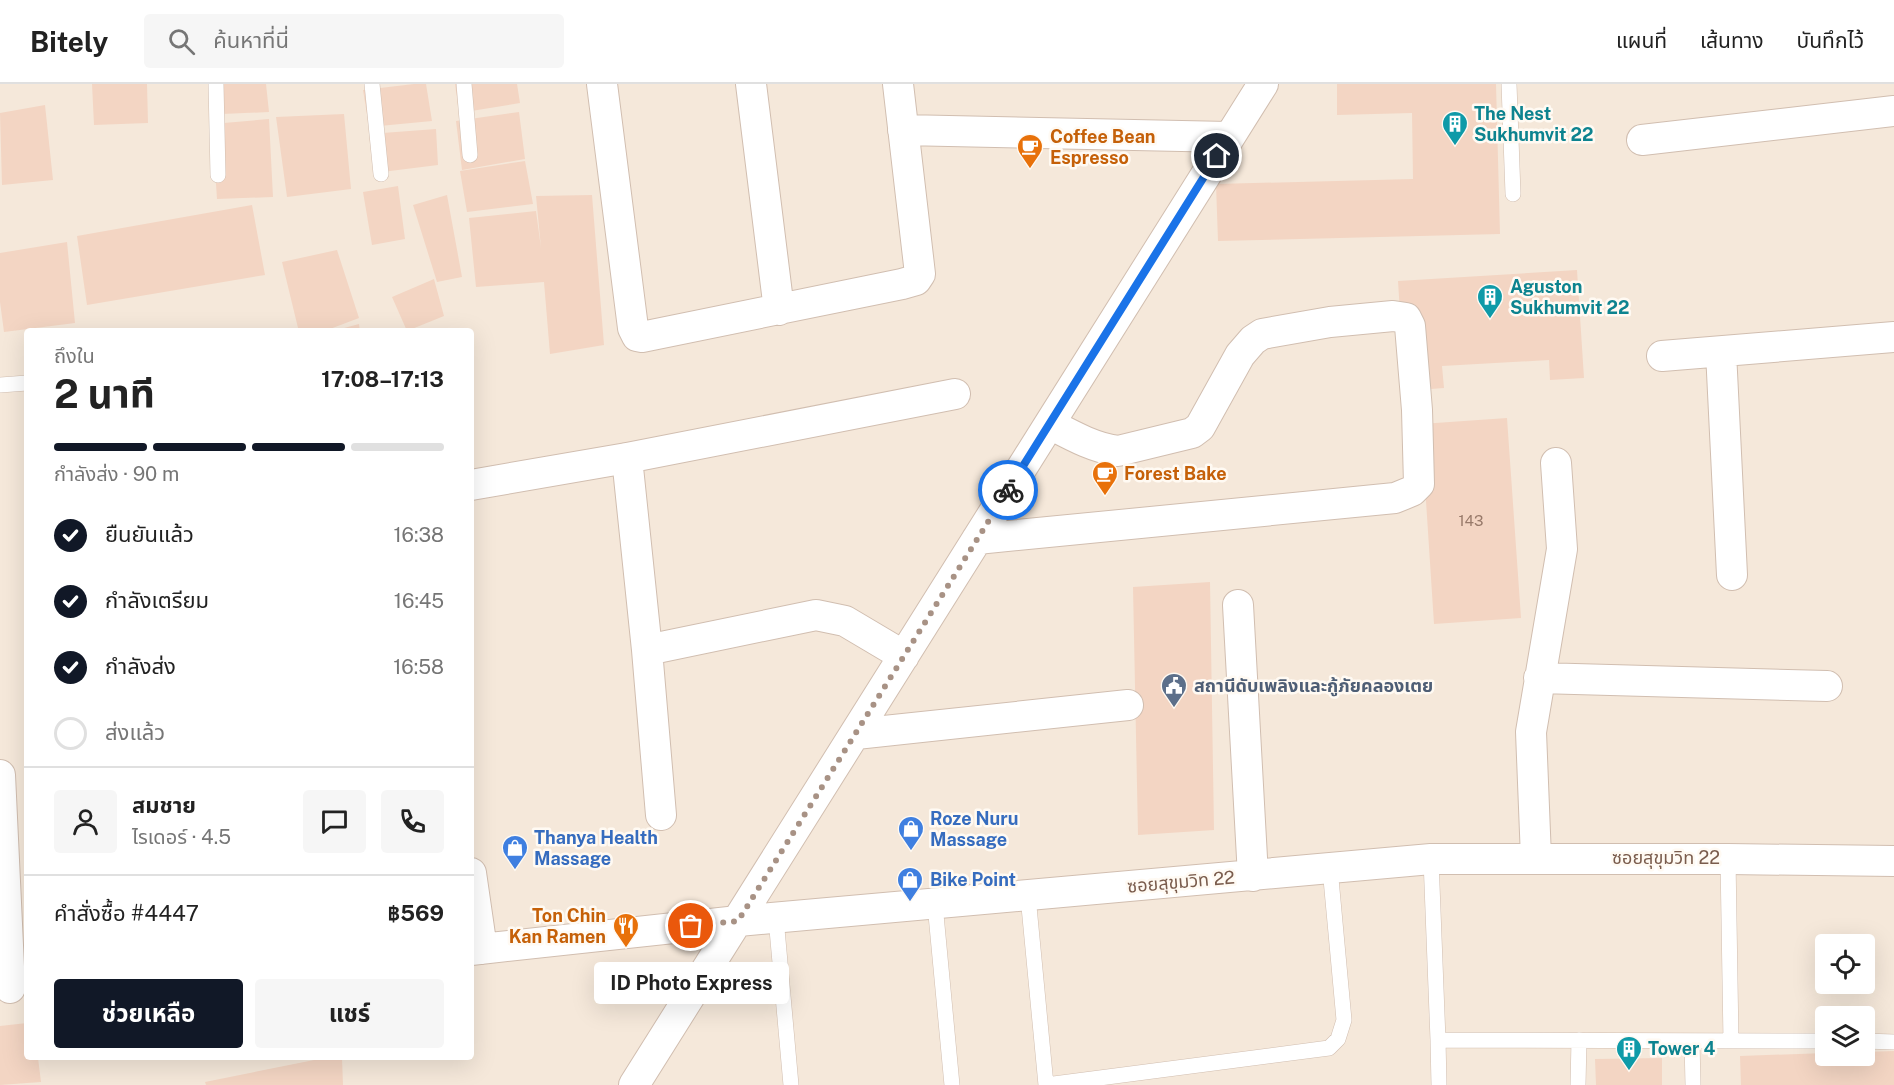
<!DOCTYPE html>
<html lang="th">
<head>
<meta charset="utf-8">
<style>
  :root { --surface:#fff; --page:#f6f6f6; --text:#222; --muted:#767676; --line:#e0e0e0; --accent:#111827 }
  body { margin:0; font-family:"Public Sans","Noto Sans Thai",sans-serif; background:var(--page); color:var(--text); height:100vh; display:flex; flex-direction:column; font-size:22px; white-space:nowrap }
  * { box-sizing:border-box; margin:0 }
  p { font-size:20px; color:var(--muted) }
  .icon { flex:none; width:33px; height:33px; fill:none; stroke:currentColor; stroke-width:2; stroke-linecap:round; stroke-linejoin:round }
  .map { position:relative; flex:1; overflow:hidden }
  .side { position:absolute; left:24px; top:244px; width:450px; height:732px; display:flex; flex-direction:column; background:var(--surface); border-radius:6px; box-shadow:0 6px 24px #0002 }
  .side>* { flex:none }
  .fabs { position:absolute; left:1815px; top:850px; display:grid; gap:12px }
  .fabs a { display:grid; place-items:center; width:60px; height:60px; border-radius:6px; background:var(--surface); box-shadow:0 6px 24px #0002; font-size:30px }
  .pin { position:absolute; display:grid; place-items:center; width:51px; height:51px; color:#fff; margin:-26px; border:3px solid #fff; border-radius:50%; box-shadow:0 2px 6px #0007 }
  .courier { position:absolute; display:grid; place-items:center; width:60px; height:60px; margin:-30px; border:4px solid #1a73e8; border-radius:50%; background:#fff; color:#222; box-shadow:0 2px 8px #0007 }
  .bubble { position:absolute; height:42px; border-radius:6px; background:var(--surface); box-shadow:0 6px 24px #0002; font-size:20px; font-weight:700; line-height:42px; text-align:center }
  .head em { font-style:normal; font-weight:700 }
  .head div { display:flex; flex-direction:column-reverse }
  .head { display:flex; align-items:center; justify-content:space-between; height:102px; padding:0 30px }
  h1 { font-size:39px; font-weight:700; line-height:45px }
  .bar { display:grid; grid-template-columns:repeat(4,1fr); gap:9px 6px; align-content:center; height:72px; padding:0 30px }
  .bar i { height:8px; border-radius:4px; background:var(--line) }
  .bar .selected { background:var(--accent) }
  .bar p { grid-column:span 4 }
  .line { display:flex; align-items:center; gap:15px; padding:0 30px; border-top:2px solid var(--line) }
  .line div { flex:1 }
  .round { display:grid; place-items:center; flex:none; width:63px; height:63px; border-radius:6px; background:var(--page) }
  ol { padding:0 30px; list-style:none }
  li { display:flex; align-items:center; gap:18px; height:66px }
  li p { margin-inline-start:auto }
  li .icon { padding:6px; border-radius:50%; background:var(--accent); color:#fff; stroke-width:4 }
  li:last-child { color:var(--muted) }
  li i { width:33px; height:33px; border:3px solid var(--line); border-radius:50% }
  .action { display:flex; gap:12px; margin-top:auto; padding:12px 30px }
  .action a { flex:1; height:69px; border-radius:6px; background:var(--accent); color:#fff; font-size:24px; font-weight:700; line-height:69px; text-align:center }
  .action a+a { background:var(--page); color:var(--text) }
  header { display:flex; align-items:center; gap:36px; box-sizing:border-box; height:84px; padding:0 30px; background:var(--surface); border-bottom:2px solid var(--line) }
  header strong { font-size:28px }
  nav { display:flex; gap:33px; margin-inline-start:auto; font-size:21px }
  .search { width:420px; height:54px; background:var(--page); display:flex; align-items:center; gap:15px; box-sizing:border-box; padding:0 21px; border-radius:6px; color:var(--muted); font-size:22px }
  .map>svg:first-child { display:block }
  .residential { fill:#f5e8da; fill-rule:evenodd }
  .building { fill:#f3d5c3 }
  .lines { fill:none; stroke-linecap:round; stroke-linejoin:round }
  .lane-casing { stroke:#d1beb0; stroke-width:16 }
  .street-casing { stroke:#d1beb0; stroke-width:32 }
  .lane { stroke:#fff; stroke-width:15 }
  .street { stroke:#fff; stroke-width:30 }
  .done { stroke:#a89285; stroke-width:6; stroke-dasharray:0 10.8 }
  .route { stroke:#1a73e8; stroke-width:8 }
  .labels { text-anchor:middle; stroke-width:5; stroke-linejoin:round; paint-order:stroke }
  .number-label { font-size:15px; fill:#987a6a }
  .culture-label { font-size:18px; font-weight:bold; fill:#0d838f; stroke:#fffaf3; text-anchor:start }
  .food-label { font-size:18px; font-weight:bold; fill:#c56008; stroke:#fffaf3; text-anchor:start }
  .service-label { font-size:18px; font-weight:bold; fill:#4e5e75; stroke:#fffaf3; text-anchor:start }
  .shop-label { font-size:18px; font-weight:bold; fill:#366cbe; stroke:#fffaf3; text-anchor:start }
  .street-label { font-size:18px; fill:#7a5c4d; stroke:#fffaf3 }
</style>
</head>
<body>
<header>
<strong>Bitely</strong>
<div class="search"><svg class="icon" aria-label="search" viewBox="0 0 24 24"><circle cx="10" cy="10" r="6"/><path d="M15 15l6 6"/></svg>ค้นหาที่นี่</div>
<nav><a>แผนที่</a><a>เส้นทาง</a><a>บันทึกไว้</a></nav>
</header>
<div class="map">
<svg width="1894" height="1001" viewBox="0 0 1894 1001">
  <rect width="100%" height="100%" fill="#fdf6ec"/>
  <path class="residential" d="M 0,0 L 1894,0 L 1894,1001 L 0,1001 ZM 27,248 L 471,248 L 471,974 L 27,974 ZM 1826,861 L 1864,861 L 1864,900 L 1826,900 ZM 1826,933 L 1864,933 L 1864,972 L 1826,972 Z"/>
  <path class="building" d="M 92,0 L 147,0 L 148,39 L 94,41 Z
    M 219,0 L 266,0 L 269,28 L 222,30 Z
    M 414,0 L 426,0 L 432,37 L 369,43 L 363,6 Z
    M 455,0 L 517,0 L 520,19 L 459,29 Z
    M 1337,0 L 1496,0 L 1500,150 L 1218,157 L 1216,100 L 1413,95 L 1412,29 L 1337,31 Z
    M 45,21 L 53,96 L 2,101 L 0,29 Z
    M 519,28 L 525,75 L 462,86 L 456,37 Z
    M 344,30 L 351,105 L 287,113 L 276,33 Z
    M 269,35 L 273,113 L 217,115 L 212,40 Z
    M 436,45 L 438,81 L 374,89 L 369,50 Z
    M 525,77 L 533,120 L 467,128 L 460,87 Z
    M 398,102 L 405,155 L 372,161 L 363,108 Z
    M 447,111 L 462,193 L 437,198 L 413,121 Z
    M 592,111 L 604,261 L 550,270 L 544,198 L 476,203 L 469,134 L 536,127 L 541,164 L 536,112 Z
    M 252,121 L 265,191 L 87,221 L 77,152 Z
    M 67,158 L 75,239 L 4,248 L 0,218 L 0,169 Z
    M 337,166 L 359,234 L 322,248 L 299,248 L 282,178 Z
    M 1577,186 L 1584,294 L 1550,296 L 1549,276 L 1442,282 L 1444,304 L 1405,307 L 1398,197 Z
    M 434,195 L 444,232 L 407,247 L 392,213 Z
    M 359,240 L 360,248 L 334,248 L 333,247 Z
    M 1507,334 L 1521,534 L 1434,540 L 1421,340 Z
    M 1210,498 L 1214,746 L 1138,751 L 1133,503 Z
    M 27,939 L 27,974 L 38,974 L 41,998 L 0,1001 L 0,942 Z
    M 1894,967 L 1894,1001 L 1741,1001 L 1740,972 L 1826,969 L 1826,972 L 1864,972 L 1864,968 Z
    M 324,974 L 342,974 L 343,1001 L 206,1001 L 205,998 Z
    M 1662,974 L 1662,1001 L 1596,1001 L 1595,975 Z"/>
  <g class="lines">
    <defs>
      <path id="lane" d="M 216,0 L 218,91
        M 372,0 L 381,90
        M 464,0 L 470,71
        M 1509,0 L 1513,110
        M 0,301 L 27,299
        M 1431,775 L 1438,956 L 1826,957
        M 1728,775 L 1731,957
        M 1028,812 L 1046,1001
        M 935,820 L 952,1001
        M 776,834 L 791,1001
        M 1438,956 L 1439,1001
        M 1692,957 L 1693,1001
        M 1864,957 L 1894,958
        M 1046,1001 L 1329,964 L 1338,955 L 1344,936 L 1330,784
        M 1578,1001 L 1579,956"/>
      <path id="street" d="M 602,0 L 633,244 L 637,252 L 642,253 L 902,200 L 916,196 L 920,190 L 898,0
        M 751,0 L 779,226
        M 903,46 L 1229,53
        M 1642,56 L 1894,27
        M 1721,268 L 1732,491
        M 1662,272 L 1894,253
        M 627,374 L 647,566 L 661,731
        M 471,401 L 627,374 L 955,310
        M 977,455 L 1395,414 L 1412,407 L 1419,400 L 1417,326 L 1410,242 L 1406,234 L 1393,232 L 1330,238 L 1262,250 L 1253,256 L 1240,271 L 1200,343 L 1192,349 L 1118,367 C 1094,364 1071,351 1050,340
        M 1238,521 L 1253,792
        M 647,566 L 816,531 L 845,537 L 904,572
        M 1539,594 L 1827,602
        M 856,650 L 1128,621
        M 0,691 L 10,904
        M 1536,774 L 1531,648 L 1562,465 L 1556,379
        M 471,789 L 482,865
        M 471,866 L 738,837 L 1431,775 L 1728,775 L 1894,777
        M 634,1001 L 1263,0"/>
    </defs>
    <use href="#lane" class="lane-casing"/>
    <use href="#street" class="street-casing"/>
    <use href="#lane" class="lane"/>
    <use href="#street" class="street"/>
  </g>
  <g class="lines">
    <path class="done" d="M 691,842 L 738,837 L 1008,406"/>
    <path class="route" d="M 1008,406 L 1217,72"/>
  </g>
  <defs>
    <symbol id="building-pin" viewBox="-11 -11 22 30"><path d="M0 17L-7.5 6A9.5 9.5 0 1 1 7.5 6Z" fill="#0f9aa8" stroke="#fffaf3"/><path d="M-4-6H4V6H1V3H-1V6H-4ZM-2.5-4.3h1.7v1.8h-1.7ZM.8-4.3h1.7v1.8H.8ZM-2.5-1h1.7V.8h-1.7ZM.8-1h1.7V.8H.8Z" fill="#fff"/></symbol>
    <symbol id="cafe-pin" viewBox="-11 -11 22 30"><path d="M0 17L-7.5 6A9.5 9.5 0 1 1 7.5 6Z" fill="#e8710a" stroke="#fffaf3"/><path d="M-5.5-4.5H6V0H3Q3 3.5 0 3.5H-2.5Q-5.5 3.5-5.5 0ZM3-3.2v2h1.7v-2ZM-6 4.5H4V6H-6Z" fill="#fff"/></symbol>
    <symbol id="civic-pin" viewBox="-11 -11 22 30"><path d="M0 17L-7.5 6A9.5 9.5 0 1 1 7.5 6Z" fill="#5c6f8a" stroke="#fffaf3"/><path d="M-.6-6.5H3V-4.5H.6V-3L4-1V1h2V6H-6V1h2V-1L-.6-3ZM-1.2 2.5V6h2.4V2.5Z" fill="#fff"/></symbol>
    <symbol id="shop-pin" viewBox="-11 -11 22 30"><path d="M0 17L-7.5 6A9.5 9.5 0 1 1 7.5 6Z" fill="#3f7fe0" stroke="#fffaf3"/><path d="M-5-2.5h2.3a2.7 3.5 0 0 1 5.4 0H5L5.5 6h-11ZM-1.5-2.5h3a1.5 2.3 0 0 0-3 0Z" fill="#fff"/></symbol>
    <symbol id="restaurant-pin" viewBox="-11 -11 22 30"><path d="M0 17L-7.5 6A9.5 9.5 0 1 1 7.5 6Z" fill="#e8710a" stroke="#fffaf3"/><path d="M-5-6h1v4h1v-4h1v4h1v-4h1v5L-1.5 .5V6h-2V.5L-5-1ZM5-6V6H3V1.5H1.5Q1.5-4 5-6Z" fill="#fff"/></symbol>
  </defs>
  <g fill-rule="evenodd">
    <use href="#building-pin" x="1440" y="25" width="30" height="40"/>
    <use href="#cafe-pin" x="1015" y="48" width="30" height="40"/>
    <use href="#building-pin" x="1475" y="198" width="30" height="40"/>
    <use href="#cafe-pin" x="1090" y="375" width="30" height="40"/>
    <use href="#civic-pin" x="1159" y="587" width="30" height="40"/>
    <use href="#shop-pin" x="896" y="730" width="30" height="40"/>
    <use href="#shop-pin" x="500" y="749" width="30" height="40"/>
    <use href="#shop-pin" x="895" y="781" width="30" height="40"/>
    <use href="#restaurant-pin" x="611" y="827" width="30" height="40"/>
    <use href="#building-pin" x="1614" y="950" width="30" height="40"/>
  </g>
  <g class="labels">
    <g class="number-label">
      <text x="1471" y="442">143</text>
    </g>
    <g class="culture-label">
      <text x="1474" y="36">The Nest<tspan x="1474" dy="21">Sukhumvit 22</tspan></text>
      <text x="1510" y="209">Aguston<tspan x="1510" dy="21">Sukhumvit 22</tspan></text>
      <text x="1648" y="971">Tower 4</text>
    </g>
    <g class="food-label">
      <text x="1050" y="59">Coffee Bean<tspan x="1050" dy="21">Espresso</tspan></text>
      <text x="1124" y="396">Forest Bake</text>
      <text x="606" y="838" text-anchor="end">Ton Chin<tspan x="606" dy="21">Kan Ramen</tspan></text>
    </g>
    <g class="service-label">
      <text x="1194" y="608">สถานีดับเพลิงและกู้ภัยคลองเตย</text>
    </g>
    <g class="shop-label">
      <text x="930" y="741">Roze Nuru<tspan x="930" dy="21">Massage</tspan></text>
      <text x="534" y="760">Thanya Health<tspan x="534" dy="21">Massage</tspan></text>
      <text x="930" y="802">Bike Point</text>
    </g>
    <g class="street-label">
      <text x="1666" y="780">ซอยสุขุมวิท 22</text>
      <text transform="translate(1181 798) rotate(-5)" y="6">ซอยสุขุมวิท 22</text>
    </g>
  </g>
</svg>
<div class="fabs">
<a><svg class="icon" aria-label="locate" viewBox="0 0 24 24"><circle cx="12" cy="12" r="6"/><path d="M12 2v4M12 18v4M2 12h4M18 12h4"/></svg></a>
<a><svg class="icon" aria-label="layers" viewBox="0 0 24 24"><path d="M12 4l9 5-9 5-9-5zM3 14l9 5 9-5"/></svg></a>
</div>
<div class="pin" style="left:691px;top:842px;background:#ea580c"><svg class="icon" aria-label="bag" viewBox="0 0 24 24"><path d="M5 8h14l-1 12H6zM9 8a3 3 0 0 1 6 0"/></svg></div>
<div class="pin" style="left:1217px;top:72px;background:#1f2937"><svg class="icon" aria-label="home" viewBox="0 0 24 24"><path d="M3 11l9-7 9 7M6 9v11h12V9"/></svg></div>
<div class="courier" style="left:1008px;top:406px"><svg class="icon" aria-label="bike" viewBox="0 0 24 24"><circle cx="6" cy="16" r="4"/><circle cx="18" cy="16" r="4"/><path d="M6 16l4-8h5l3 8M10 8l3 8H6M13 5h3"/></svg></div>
<div class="bubble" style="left:594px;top:878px;width:195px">ID Photo Express</div>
<section class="side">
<div class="head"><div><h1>2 นาที</h1><p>ถึงใน</p></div><em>17:08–17:13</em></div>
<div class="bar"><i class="selected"></i><i class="selected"></i><i class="selected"></i><i></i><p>กำลังส่ง · 90 m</p></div>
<ol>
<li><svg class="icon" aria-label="check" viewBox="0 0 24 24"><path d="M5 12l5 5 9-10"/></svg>ยืนยันแล้ว<p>16:38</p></li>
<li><svg class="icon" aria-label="check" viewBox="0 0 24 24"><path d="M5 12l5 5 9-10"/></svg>กำลังเตรียม<p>16:45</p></li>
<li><svg class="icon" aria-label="check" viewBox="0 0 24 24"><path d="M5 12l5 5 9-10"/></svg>กำลังส่ง<p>16:58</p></li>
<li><i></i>ส่งแล้ว</li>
</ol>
<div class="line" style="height:108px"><a class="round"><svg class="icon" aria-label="person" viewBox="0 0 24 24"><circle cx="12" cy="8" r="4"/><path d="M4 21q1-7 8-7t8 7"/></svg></a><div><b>สมชาย</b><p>ไรเดอร์ · 4.5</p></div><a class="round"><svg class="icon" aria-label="chat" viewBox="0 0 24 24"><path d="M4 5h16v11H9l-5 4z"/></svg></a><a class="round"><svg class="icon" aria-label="phone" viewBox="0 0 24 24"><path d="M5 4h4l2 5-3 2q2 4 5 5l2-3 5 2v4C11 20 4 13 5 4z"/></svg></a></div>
<div class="line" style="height:78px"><div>คำสั่งซื้อ #4447</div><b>฿569</b></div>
<div class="action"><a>ช่วยเหลือ</a><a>แชร์</a></div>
</section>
</div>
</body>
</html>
